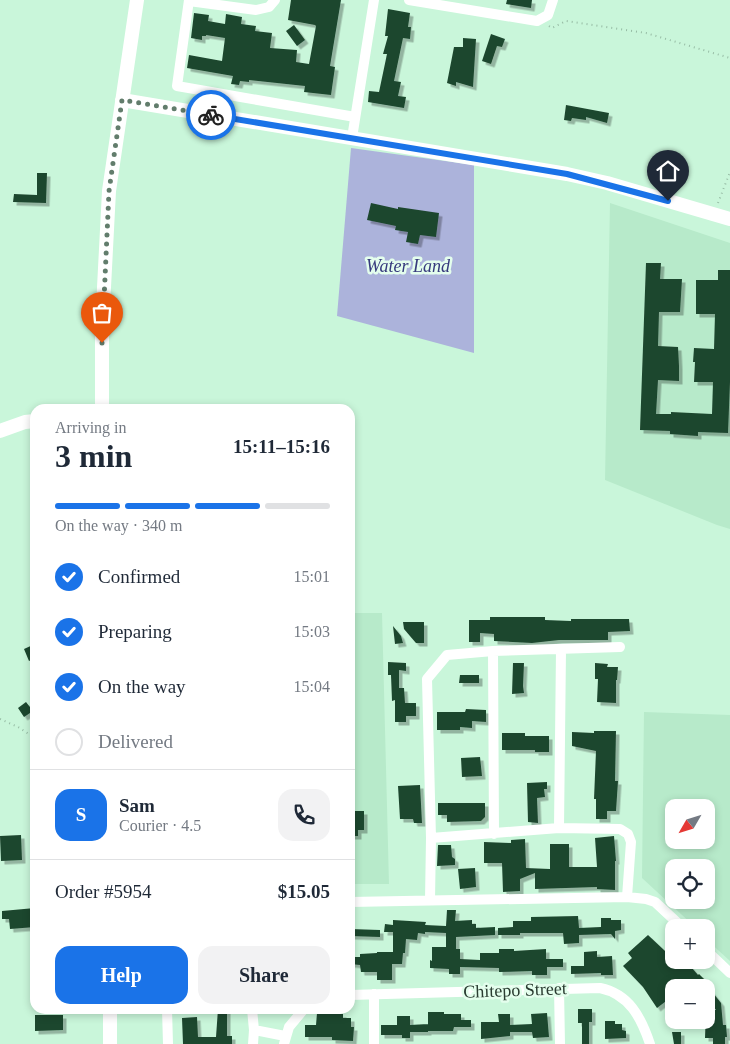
<!DOCTYPE html>
<html lang="en">
<head>
<meta charset="utf-8">
<style>
  :root { --surface:#fff; --page:#f2f2f3; --text:#1f2937; --muted:#747a83; --line:#e0e1e3; --accent:#1a73e8 }
  body { margin:0; font-family:"Times New Roman",serif; background:var(--page); color:var(--text); height:100vh; display:flex; flex-direction:column; font-size:19px; white-space:nowrap }
  * { box-sizing:border-box; margin:0 }
  p { font-size:16px; color:var(--muted) }
  .icon { flex:none; width:28px; height:28px; fill:none; stroke:currentColor; stroke-width:2; stroke-linecap:round; stroke-linejoin:round }
  .map { position:relative; flex:1; overflow:hidden }
  .panel { position:absolute; left:30px; top:404px; width:325px; height:610px; display:flex; flex-direction:column; background:var(--surface); border-radius:15px; box-shadow:0 2px 8px #0003 }
  .panel>* { flex:none }
  .needle { width:32px; rotate:231deg }
  .tools { position:absolute; left:665px; top:799px; display:grid; gap:10px }
  .tools a { display:grid; place-items:center; width:50px; height:50px; border-radius:10px; background:var(--surface); box-shadow:0 2px 8px #0003; font-size:25px }
  .pin { position:absolute; display:grid; place-items:center; width:42px; height:42px; color:#fff; margin:-51px -21px; border-radius:50% 50% 50% 0; rotate:-45deg; box-shadow:0 0 5px #0007 }
  .pin .icon { rotate:45deg }
  .courier { position:absolute; display:grid; place-items:center; width:50px; height:50px; margin:-25px; border:4px solid #1a73e8; border-radius:50%; background:#fff; color:#222; box-shadow:0 1px 6px #0007 }
  .head em { font-style:normal; font-weight:800 }
  .head div { display:flex; flex-direction:column-reverse }
  .head { display:flex; align-items:center; justify-content:space-between; height:85px; padding:0 25px }
  h1 { font-size:32px; font-weight:800; line-height:38px }
  .bar { display:grid; grid-template-columns:repeat(4,1fr); gap:8px 5px; align-content:center; height:60px; padding:0 25px }
  .bar i { height:6px; border-radius:4px; background:var(--line) }
  .bar .selected { background:var(--accent) }
  .bar p { grid-column:span 4 }
  .line { display:flex; align-items:center; gap:12px; padding:0 25px; border-top:1px solid var(--line) }
  .line div { flex:1 }
  .round { display:grid; place-items:center; flex:none; width:52px; height:52px; border-radius:15px; background:var(--page) }
  ol { padding:0 25px; list-style:none }
  li { display:flex; align-items:center; gap:15px; height:55px }
  li p { margin-inline-start:auto }
  li .icon { padding:5px; border-radius:50%; background:var(--accent); color:#fff; stroke-width:4 }
  li:last-child { color:var(--muted) }
  li i { width:28px; height:28px; border:2px solid var(--line); border-radius:50% }
  .primary-button { display:flex; gap:10px; margin-top:auto; padding:10px 25px }
  .primary-button a { flex:1; height:58px; border-radius:15px; background:var(--accent); color:#fff; font-size:20px; font-weight:800; line-height:58px; text-align:center }
  .primary-button a+a { background:var(--page); color:var(--text) }
  .map>svg:first-child { display:block }
  .built { fill:#b7eaca; fill-rule:evenodd }
  .green { fill:#acb3db }
  .building { fill:#1e462f; filter:url(#shadow) }
  .lines { fill:none; stroke-linecap:round; stroke-linejoin:round }
  .path { stroke:#97bca5; stroke-width:2; stroke-dasharray:1 4; stroke-linecap:butt }
  .street { stroke:#fff; stroke-width:10 }
  .secondary { stroke:#fff; stroke-width:14 }
  .done { stroke:#627d6c; stroke-width:5; stroke-dasharray:0 9 }
  .route { stroke:#1a73e8; stroke-width:6 }
  .labels { text-anchor:middle; stroke-width:5; stroke-linejoin:round; paint-order:stroke }
  .park-label { font-size:18px; font-style:italic; fill:#363a7d; stroke:#e4feed }
  .street-label { font-size:18px; fill:#2a3c31; stroke:#e4feed }
</style>
</head>
<body>
<div class="map">
<svg width="730" height="1044" viewBox="0 0 730 1044">
  <defs>
    <filter id="shadow"><feDropShadow dx="3.5" dy="3.5" stdDeviation="0" flood-color="#0004"/></filter>
  </defs>
  <rect width="100%" height="100%" fill="#c9f6da"/>
  <path class="built" d="M 610,203 L 730,243 L 730,529 L 717,525 L 605,480 Z
    M 350,613 L 382,613 L 389,884 L 350,884 Z
    M 644,712 L 730,715 L 730,961 L 706,939 L 706,928 L 695,927 L 642,878 ZM 674,808 L 706,808 L 706,840 L 674,840 ZM 674,868 L 706,868 L 706,900 L 674,900 Z"/>
  <path class="green" d="M 351,148 L 474,165 L 474,353 L 337,316 Z"/>
  <path class="building" d="M 291,0 L 341,0 L 330,66 L 335,67 L 331,95 L 304,92 L 305,86 L 249,80 L 249,82 L 240,81 L 239,85 L 231,84 L 233,76 L 187,68 L 189,55 L 222,61 L 225,38 L 206,35 L 206,36 L 202,36 L 202,40 L 191,38 L 194,13 L 209,15 L 208,21 L 225,24 L 226,14 L 242,17 L 241,24 L 256,26 L 255,31 L 272,33 L 270,48 L 297,50 L 296,62 L 309,64 L 316,26 L 315,25 L 288,20 Z
    M 507,0 L 532,0 L 531,8 L 506,4 Z
    M 388,9 L 410,13 L 408,27 L 411,27 L 410,39 L 403,38 L 394,81 L 401,82 L 398,96 L 406,97 L 404,108 L 368,102 L 369,91 L 379,92 L 387,54 L 383,54 L 388,36 L 385,36 Z
    M 294,25 L 305,40 L 297,46 L 286,31 Z
    M 491,34 L 505,39 L 502,47 L 497,46 L 491,64 L 482,61 Z
    M 463,38 L 476,39 L 473,87 L 456,82 L 456,86 L 447,83 L 454,47 L 463,47 Z
    M 566,105 L 609,113 L 607,123 L 586,117 L 586,120 L 572,118 L 571,121 L 564,120 Z
    M 37,173 L 47,173 L 46,203 L 13,202 L 14,194 L 37,195 Z
    M 371,203 L 398,209 L 398,207 L 439,213 L 436,237 L 420,235 L 418,244 L 406,242 L 408,232 L 395,230 L 396,226 L 367,220 Z
    M 646,263 L 661,263 L 660,279 L 682,279 L 680,312 L 659,312 L 658,346 L 678,347 L 679,366 L 679,381 L 658,380 L 656,414 L 671,414 L 671,412 L 712,414 L 713,382 L 694,382 L 695,362 L 693,362 L 694,348 L 714,349 L 715,314 L 696,314 L 696,280 L 718,280 L 718,270 L 730,270 L 730,382 L 728,433 L 698,432 L 698,436 L 670,434 L 670,431 L 640,430 Z
    M 490,617 L 545,617 L 545,620 L 571,621 L 571,619 L 629,619 L 630,631 L 608,632 L 608,640 L 559,640 L 532,643 L 494,641 L 494,634 L 480,633 L 480,642 L 469,642 L 469,620 L 490,620 Z
    M 403,622 L 424,622 L 424,643 L 416,643 L 404,629 Z
    M 393,626 L 401,636 L 403,643 L 395,644 Z
    M 35,644 L 35,658 L 29,661 L 24,649 Z
    M 388,662 L 406,663 L 406,671 L 399,670 L 399,688 L 404,688 L 405,703 L 416,703 L 416,716 L 406,716 L 406,722 L 395,722 L 395,700 L 392,701 L 391,675 L 388,675 Z
    M 513,663 L 524,663 L 523,686 L 524,693 L 512,694 Z
    M 595,663 L 608,664 L 607,667 L 618,667 L 617,680 L 616,680 L 616,703 L 597,702 L 598,679 L 595,679 Z
    M 460,675 L 479,675 L 479,683 L 459,683 Z
    M 26,702 L 33,711 L 24,717 L 18,708 Z
    M 466,709 L 486,710 L 486,722 L 472,721 L 472,728 L 460,727 L 460,730 L 437,730 L 437,712 L 465,712 Z
    M 594,731 L 616,731 L 615,781 L 618,781 L 616,811 L 607,811 L 607,819 L 596,819 L 596,799 L 594,799 L 596,751 L 572,746 L 572,732 L 594,733 Z
    M 502,733 L 525,733 L 525,736 L 549,736 L 549,752 L 535,752 L 535,750 L 502,750 Z
    M 480,757 L 482,776 L 462,777 L 461,758 Z
    M 547,782 L 547,789 L 544,789 L 545,797 L 537,798 L 538,823 L 528,822 L 527,783 Z
    M 420,785 L 422,823 L 414,823 L 413,819 L 400,819 L 398,786 Z
    M 438,803 L 485,803 L 485,817 L 481,821 L 447,822 L 447,815 L 438,815 Z
    M 350,811 L 364,811 L 364,830 L 358,830 L 358,836 L 350,836 Z
    M 21,835 L 22,860 L 1,861 L 0,836 Z
    M 614,836 L 616,861 L 615,861 L 615,890 L 597,889 L 597,887 L 535,889 L 535,873 L 520,879 L 520,891 L 503,892 L 502,863 L 484,863 L 484,842 L 511,843 L 511,840 L 525,839 L 526,868 L 550,869 L 550,844 L 569,844 L 569,867 L 597,867 L 595,838 Z
    M 438,845 L 451,845 L 452,857 L 455,859 L 455,865 L 437,866 Z
    M 475,868 L 476,887 L 460,889 L 458,869 Z
    M 35,908 L 35,927 L 10,929 L 9,919 L 2,919 L 2,911 Z
    M 447,910 L 456,910 L 455,921 L 472,920 L 472,924 L 476,924 L 476,928 L 495,927 L 495,935 L 456,937 L 456,949 L 460,949 L 460,959 L 480,960 L 480,953 L 499,953 L 499,949 L 514,949 L 514,951 L 546,949 L 546,959 L 563,959 L 563,967 L 547,967 L 547,975 L 532,975 L 532,971 L 499,972 L 499,968 L 460,967 L 460,974 L 449,974 L 449,969 L 430,968 L 430,960 L 432,961 L 432,947 L 446,947 L 446,933 L 425,932 L 425,934 L 418,933 L 417,940 L 406,939 L 405,953 L 403,953 L 402,964 L 392,964 L 392,980 L 377,980 L 377,972 L 361,972 L 360,965 L 350,964 L 351,957 L 360,957 L 360,954 L 377,953 L 377,952 L 393,952 L 393,932 L 384,932 L 385,924 L 393,925 L 393,920 L 426,922 L 425,925 L 446,926 Z
    M 578,916 L 579,928 L 601,927 L 601,918 L 611,918 L 611,920 L 621,920 L 621,930 L 615,931 L 615,939 L 611,934 L 579,935 L 579,943 L 564,944 L 563,933 L 520,933 L 520,935 L 498,935 L 498,928 L 513,927 L 513,921 L 531,921 L 531,917 Z
    M 350,929 L 380,930 L 380,937 L 350,936 Z
    M 648,935 L 665,951 L 674,944 L 674,960 L 685,960 L 698,975 L 699,974 L 707,982 L 705,983 L 721,1003 L 723,1025 L 726,1025 L 727,1037 L 725,1037 L 725,1044 L 713,1044 L 713,1038 L 705,1038 L 706,1010 L 716,1010 L 706,998 L 706,988 L 674,988 L 674,995 L 657,1008 L 643,987 L 623,966 L 632,958 L 628,953 Z
    M 597,951 L 597,957 L 612,956 L 613,975 L 601,975 L 601,973 L 571,974 L 571,966 L 584,966 L 584,952 Z
    M 218,1009 L 227,1009 L 227,1036 L 232,1036 L 232,1044 L 183,1044 L 182,1018 L 197,1017 L 198,1037 L 216,1037 Z
    M 578,1009 L 592,1009 L 592,1022 L 589,1022 L 589,1044 L 582,1044 L 582,1023 L 578,1023 Z
    M 428,1012 L 444,1012 L 444,1014 L 461,1014 L 461,1020 L 471,1020 L 471,1027 L 454,1027 L 453,1031 L 428,1031 Z
    M 317,1013 L 343,1014 L 343,1018 L 351,1018 L 351,1027 L 354,1027 L 353,1041 L 332,1040 L 332,1037 L 305,1037 L 305,1025 L 316,1025 Z
    M 547,1013 L 549,1037 L 533,1038 L 532,1032 L 510,1032 L 510,1036 L 481,1039 L 481,1022 L 499,1022 L 498,1014 L 510,1014 L 510,1025 L 532,1024 L 531,1014 Z
    M 35,1015 L 63,1015 L 63,1030 L 35,1031 Z
    M 397,1016 L 410,1016 L 410,1025 L 428,1024 L 428,1032 L 410,1032 L 410,1038 L 402,1038 L 402,1035 L 381,1035 L 381,1025 L 397,1025 Z
    M 605,1021 L 615,1021 L 615,1024 L 622,1024 L 622,1030 L 626,1031 L 626,1038 L 605,1039 Z
    M 672,1032 L 681,1032 L 681,1044 L 674,1044 Z"/>
  <g class="lines">
    <path class="path" d="M 549,26 L 552,28 L 566,21 L 646,33 L 730,58
      M 718,203 L 730,172
      M 0,719 L 18,727 L 35,738"/>
    <path class="street" d="M 189,0 L 177,86 L 355,117
      M 409,0 L 537,21 L 548,15 L 553,0
      M 189,1 L 256,10 L 269,7 L 275,0
      M 352,138 L 374,0
      M 493,651 L 494,834
      M 559,828 L 561,650
      M 431,838 L 559,828 L 620,829 L 628,834 L 631,842 L 627,897
      M 430,900 L 431,838 L 427,679 L 447,655 L 493,651 L 620,647
      M 350,902 L 627,897 L 646,899 L 655,902 L 683,928
      M 706,950 L 730,973
      M 559,988 L 560,1044
      M 374,994 L 374,1044
      M 350,995 L 600,988 C 629,994 641,1017 650,1044
      M 167,1009 L 168,1044
      M 252,1009 L 254,1030 L 285,1036
      M 253,1044 L 254,1030
      M 284,1044 L 289,1027 L 304,1009"/>
    <path class="secondary" d="M 122,100 L 567,174 L 607,183 L 730,219
      M 102,409 L 102,326 L 109,191 L 137,0
      M 0,431 L 25,422 L 35,421
      M 110,1009 L 110,1044"/>
  </g>
  <g class="lines">
    <path class="done" d="M 102,343 L 109,191 L 122,100 L 211,115"/>
    <path class="route" d="M 211,115 L 567,174 L 668,201"/>
  </g>
  <g class="labels">
    <g class="park-label">
      <text x="408" y="272">Water Land</text>
    </g>
    <g class="street-label">
      <text transform="translate(515 990) rotate(-2)" y="6">Chitepo Street</text>
    </g>
  </g>
</svg>
<div class="tools">
<a><svg class="needle" viewBox="-14 -14 28 28"><path d="M0-13l5 13h-10z" fill="#e53935"/><path d="M0 13l5-13h-10z" fill="#747a83"/></svg></a>
<a><svg class="icon" aria-label="locate" viewBox="0 0 24 24"><circle cx="12" cy="12" r="6"/><path d="M12 2v4M12 18v4M2 12h4M18 12h4"/></svg></a>
<a>+</a>
<a>−</a>
</div>
<div class="pin" style="left:102px;top:343px;background:#ea580c"><svg class="icon" aria-label="bag" viewBox="0 0 24 24"><path d="M5 8h14l-1 12H6zM9 8a3 3 0 0 1 6 0"/></svg></div>
<div class="pin" style="left:668px;top:201px;background:#1f2937"><svg class="icon" aria-label="home" viewBox="0 0 24 24"><path d="M3 11l9-7 9 7M6 9v11h12V9"/></svg></div>
<div class="courier" style="left:211px;top:115px"><svg class="icon" aria-label="bike" viewBox="0 0 24 24"><circle cx="6" cy="16" r="4"/><circle cx="18" cy="16" r="4"/><path d="M6 16l4-8h5l3 8M10 8l3 8H6M13 5h3"/></svg></div>
<section class="panel">
<div class="head"><div><h1>3 min</h1><p>Arriving in</p></div><em>15:11–15:16</em></div>
<div class="bar"><i class="selected"></i><i class="selected"></i><i class="selected"></i><i></i><p>On the way · 340 m</p></div>
<ol>
<li><svg class="icon" aria-label="check" viewBox="0 0 24 24"><path d="M5 12l5 5 9-10"/></svg>Confirmed<p>15:01</p></li>
<li><svg class="icon" aria-label="check" viewBox="0 0 24 24"><path d="M5 12l5 5 9-10"/></svg>Preparing<p>15:03</p></li>
<li><svg class="icon" aria-label="check" viewBox="0 0 24 24"><path d="M5 12l5 5 9-10"/></svg>On the way<p>15:04</p></li>
<li><i></i>Delivered</li>
</ol>
<div class="line" style="height:90px"><b class="round" style="background:var(--accent);color:#fff">S</b><div><b>Sam</b><p>Courier · 4.5</p></div><a class="round"><svg class="icon" aria-label="phone" viewBox="0 0 24 24"><path d="M5 4h4l2 5-3 2q2 4 5 5l2-3 5 2v4C11 20 4 13 5 4z"/></svg></a></div>
<div class="line" style="height:65px"><div>Order #5954</div><b>$15.05</b></div>
<div class="primary-button"><a>Help</a><a>Share</a></div>
</section>
</div>
</body>
</html>
